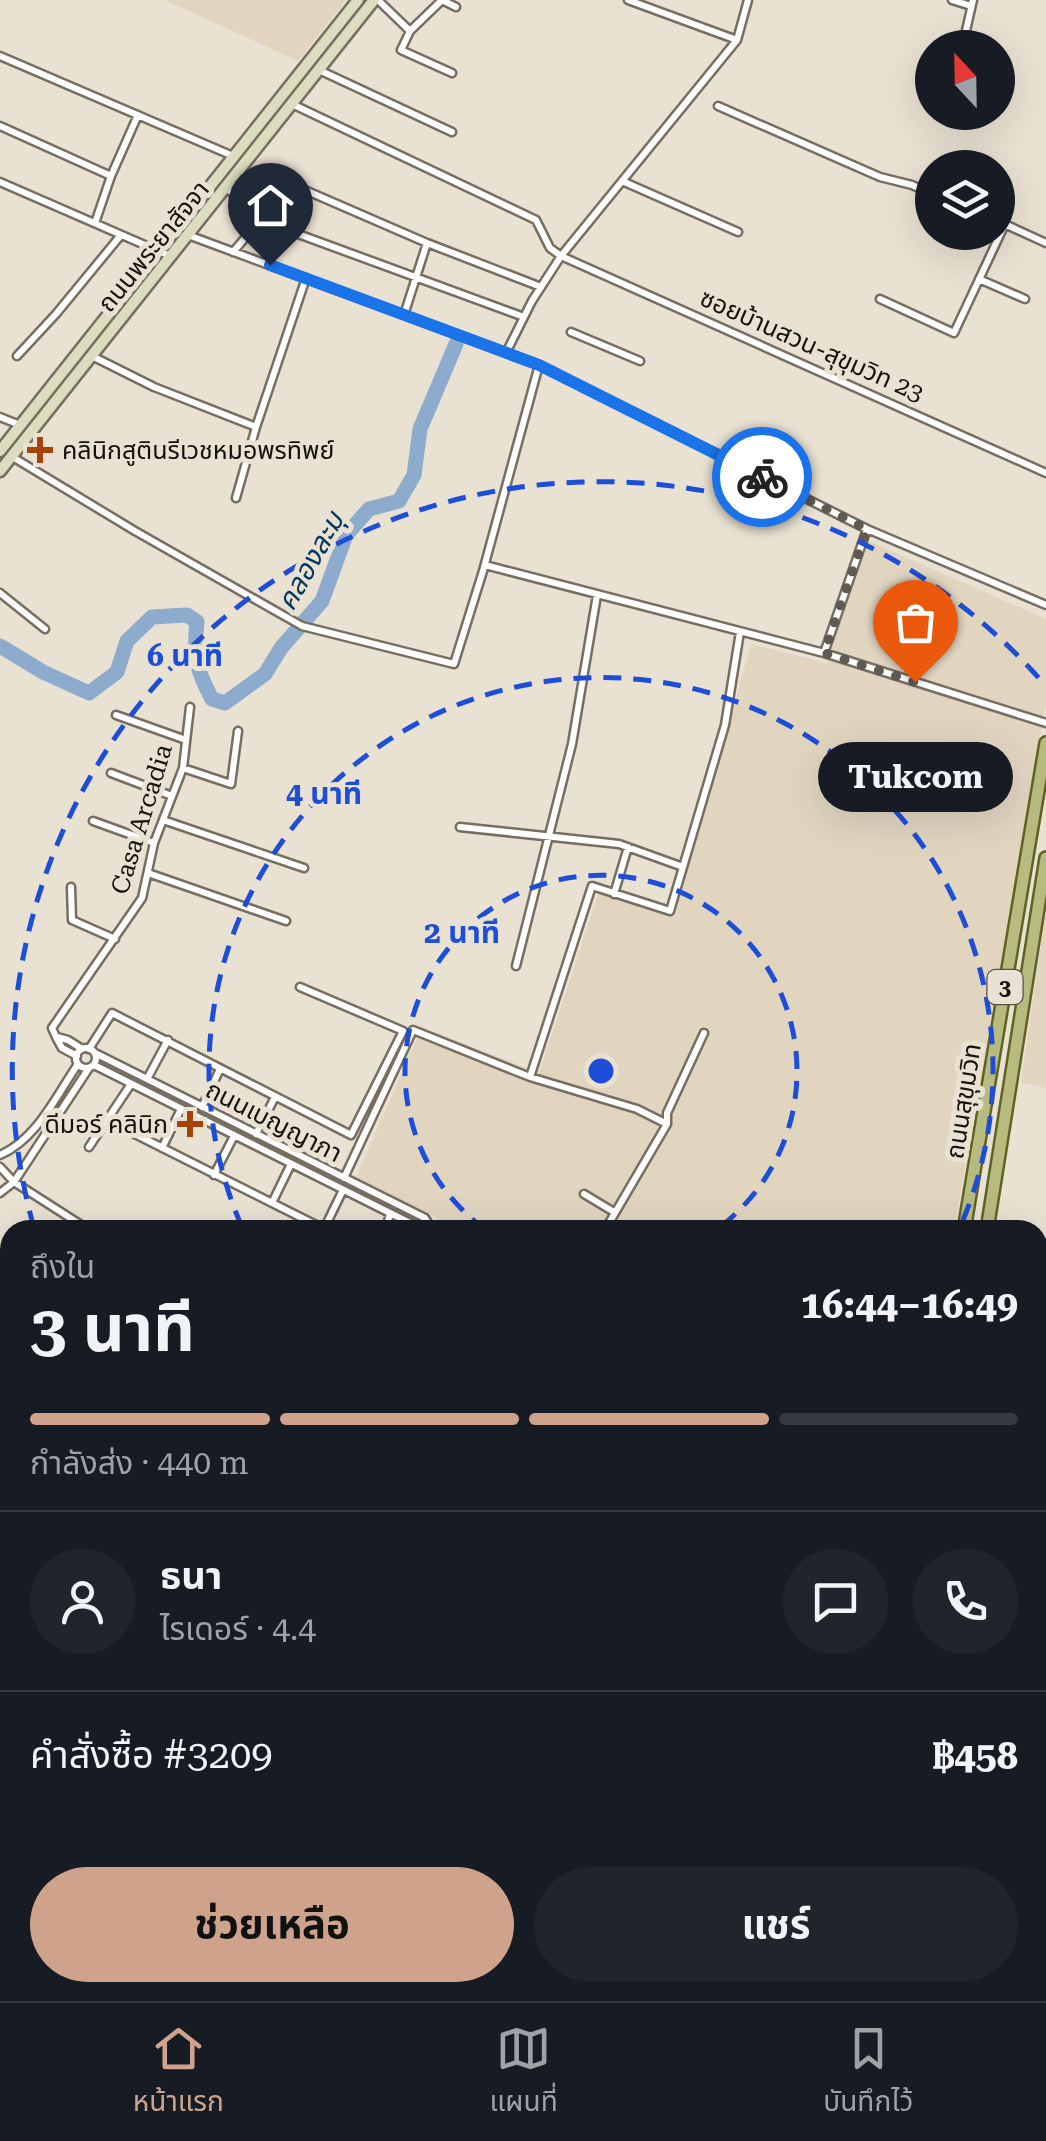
<!DOCTYPE html>
<html lang="th">
<head>
<meta charset="utf-8">
<style>
  :root { --surface:#171b24; --page:#20242c; --text:#f1f3f6; --muted:#9ea1a6; --line:#363941; --accent:#cfa38b }
  body { margin:0; font-family:"Roboto Serif","Noto Sans Thai",serif; background:var(--page); color:var(--text); height:100vh; display:flex; flex-direction:column; font-size:38px; white-space:nowrap }
  * { box-sizing:border-box; margin:0 }
  p { font-size:32px; color:var(--muted) }
  .icon { flex:none; width:55px; height:55px; fill:none; stroke:currentColor; stroke-width:2; stroke-linecap:round; stroke-linejoin:round }
  .map { position:relative; flex:1; overflow:hidden }
  .details { position:absolute; left:0px; top:1220px; width:1048px; height:782px; display:flex; flex-direction:column; background:var(--surface); border-radius:30px 30px 0 0; box-shadow:0 10px 40px #0002 }
  .details>* { flex:none }
  .needle { width:65px; rotate:338deg }
  .buttons { position:absolute; left:915px; top:30px; display:grid; gap:20px }
  .buttons a { display:grid; place-items:center; width:100px; height:100px; border-radius:50%; background:var(--surface); box-shadow:0 10px 40px #0002; font-size:50px }
  .pin { position:absolute; display:grid; place-items:center; width:85px; height:85px; color:#fff; margin:-102px -42px; border-radius:50% 50% 50% 0; rotate:-45deg; box-shadow:0 0 10px #0007 }
  .pin .icon { rotate:45deg }
  .courier { position:absolute; display:grid; place-items:center; width:100px; height:100px; margin:-50px; border:8px solid #1a73e8; border-radius:50%; background:#fff; color:#222; box-shadow:0 2px 12px #0007 }
  .bubble { position:absolute; height:70px; border-radius:35px; background:var(--surface); box-shadow:0 10px 40px #0002; font-size:32px; font-weight:700; line-height:70px; text-align:center }
  .overview em { font-style:normal; font-weight:700 }
  .overview div { display:flex; flex-direction:column-reverse }
  .overview { display:flex; align-items:center; justify-content:space-between; height:170px; padding:0 30px }
  h1 { font-size:65px; font-weight:700; line-height:75px }
  .bar { display:grid; grid-template-columns:repeat(4,1fr); gap:15px 10px; align-content:center; height:120px; padding:0 30px }
  .bar i { height:12px; border-radius:8px; background:var(--line) }
  .bar .selected { background:var(--accent) }
  .bar p { grid-column:span 4 }
  .line { display:flex; align-items:center; gap:25px; padding:0 30px; border-top:2px solid var(--line) }
  .line div { flex:1 }
  .round { display:grid; place-items:center; flex:none; width:105px; height:105px; border-radius:52px; background:var(--page) }
  .action { display:flex; gap:20px; margin-top:auto; padding:20px 30px }
  .action a { flex:1; height:115px; border-radius:60px; background:var(--accent); color:#111; font-size:40px; font-weight:700; line-height:115px; text-align:center }
  .action a+a { background:var(--page); color:var(--text) }
  .menu { display:flex; justify-content:space-around; align-items:center; height:140px; border-top:2px solid var(--line); background:var(--surface); font-size:28px; color:var(--muted) }
  .menu a { display:grid; justify-items:center; gap:5px }
  .menu .selected { color:var(--accent) }
  .map>svg:first-child { display:block }
  .built { fill:#e1d5c0 }
  .green { fill:#b2bf9c }
  .lines { fill:none; stroke-linecap:round; stroke-linejoin:round }
  .river { stroke:#8daccd; stroke-width:15 }
  .minor-casing { stroke:#766e61; stroke-width:11 }
  .secondary-casing { stroke:#766e61; stroke-width:15 }
  .primary-casing { stroke:#606320; stroke-width:16 }
  .trunk-casing { stroke:#606320; stroke-width:16 }
  .minor { stroke:#fff; stroke-width:6 }
  .secondary { stroke:#dcddbf; stroke-width:10 }
  .primary { stroke:#b8bb80; stroke-width:11 }
  .trunk { stroke:#a0a456; stroke-width:11 }
  .done { stroke:#5f5a52; stroke-width:10; stroke-dasharray:0 18 }
  .route { stroke:#1a73e8; stroke-width:12 }
  .ring { fill:none; stroke:#1d4ed8; stroke-width:5; stroke-dasharray:18 12 }
  .poi-dot { fill:#a54208; stroke:#e9e1d2; stroke-width:4 }
  .labels { text-anchor:middle; stroke-width:10; stroke-linejoin:round; paint-order:stroke }
  .shield { fill:#e9e1d2; stroke:#555048; stroke-width:2.5 }
  .shield-label { font-size:22px; font-weight:bold; fill:#15120d }
  .street-label { font-size:25px; fill:#15120d; stroke:#e9e1d2 }
  .poi-label { font-size:25px; fill:#15120d; stroke:#e9e1d2; text-anchor:start }
  .water-label { font-size:28px; font-style:italic; fill:#043761; stroke:#e9e1d2 }
  .centre { fill:#1d4ed8; stroke:#e9e1d2; stroke-width:5 }
  .ring-label { font-size:30px; text-anchor:middle; font-weight:bold; fill:#1d4ed8; stroke:#e9e1d2; stroke-width:10; stroke-linejoin:round; paint-order:stroke }
</style>
</head>
<body>
<div class="map">
<svg width="1046" height="2001" viewBox="0 0 1046 2001">
  <rect width="100%" height="100%" fill="#e9e1d2"/>
  <path class="built" d="M 165,0 L 346,0 L 298,61 Z
    M 869,541 L 1046,619 L 1046,703 L 954,1230 L 447,1230 L 442,1227 L 435,1217 L 356,1177 L 422,1027 L 539,1073 L 599,892 L 675,916 L 751,644 L 826,663 Z
    M 1045,917 L 1046,917 L 1046,1088 L 1021,1082 Z"/>
  <path class="green" d="M 10,1368 L 10,1626 L 0,1633 L 0,1375 Z"/>
  <g class="lines">
    <path class="river" d="M 0,646 L 43,672 L 89,693 L 117,672 L 127,641 L 152,617 L 187,615 L 197,622 C 193,656 196,669 212,699 L 225,703 L 265,674 L 281,648 L 322,601 L 346,535 L 369,509 L 399,501 L 414,475 L 420,429 L 456,344"/>
    <defs>
      <path id="minor" d="M 378,0 L 410,31
        M 628,0 L 737,40
        M 952,0 L 971,6
        M 962,48 L 973,0
        M 0,56 L 233,156
        M 319,70 L 452,132
        M 452,73 L 401,50 L 410,31 L 442,0 L 456,7
        M 292,104 L 536,220 L 550,248 L 561,256 L 1046,473
        M 718,106 L 880,177 L 912,185 L 932,194
        M 0,126 L 111,176
        M 622,181 L 738,232
        M 0,182 L 170,256
        M 226,187 L 260,220 L 524,317
        M 998,221 L 1046,243
        M 95,223 L 111,176 L 138,115
        M 188,235 L 539,365 L 867,529 L 1046,605
        M 233,252 L 291,184 L 427,243 L 541,287
        M 979,279 L 1025,299
        M 880,299 L 954,333 L 1005,224
        M 404,315 L 427,243
        M 571,332 L 640,361
        M 506,353 L 532,301 L 561,256 L 737,40 L 748,0
        M 17,356 L 56,314 L 121,235
        M 92,356 L 154,387 L 256,427
        M 0,417 L 20,425
        M 11,456 L 135,531 L 302,626 L 454,664 L 483,571 L 539,365
        M 236,498 L 256,427 L 306,278
        M 485,565 L 824,653 L 1046,723
        M 0,593 L 45,629
        M 824,653 L 867,529
        M 116,715 L 186,740
        M 183,768 L 231,784 L 238,731
        M 111,773 L 172,796
        M 163,820 L 304,868
        M 93,821 L 154,843
        M 460,827 L 619,844 L 683,867
        M 148,873 L 286,921
        M 71,887 L 72,920 L 115,939
        M 614,894 L 628,847
        M 516,966 L 572,744 L 597,595
        M 56,1037 L 52,1028 L 142,898 L 154,843 L 183,768 L 190,707
        M 56,1037 L 62,1048 L 77,1056
        M 57,1037 L 68,1040 L 82,1049
        M76 1058a10 10 0 1 1 20 0a10 10 0 1 1-20 0Z
        M 89,1049 L 112,1013 L 351,1135 L 403,1031 L 300,987
        M 95,1053 L 425,1218 L 432,1229
        M 94,1065 L 420,1228 L 434,1230
        M 530,1077 L 592,886 L 670,911 L 725,725 L 740,632
        M 147,1079 L 168,1040
        M 202,1107 L 220,1069
        M 107,1120 L 326,1230
        M 256,1134 L 275,1097
        M 89,1147 L 131,1084
        M 162,1148 L 181,1109
        M 0,1155 C 37,1139 56,1096 78,1064
        M 0,1167 L 14,1182 L 89,1230
        M 214,1175 L 234,1136
        M 344,1178 L 413,1030 L 530,1077 L 637,1109 L 667,1124
        M 0,1193 L 14,1182 L 89,1068
        M 584,1194 L 614,1212
        M 272,1203 L 291,1164
        M 324,1229 L 343,1190
        M 386,1230 L 390,1213
        M 605,1230 L 667,1124 L 667,1113 L 704,1033
        M 1038,1288 L 1046,1293
        M 1038,1385 L 1046,1385
        M 1038,1495 L 1046,1498
        M 1038,1571 L 1046,1574
        M 1038,1597 L 1046,1600
        M 0,1641 L 10,1634
        M 0,1761 L 10,1754
        M 0,1970 L 10,1965
        M 410,1992 L 417,2001
        M 37,2001 L 53,1992
        M 418,2001 L 427,1992
        M 625,2001 L 632,1992
        M 886,2001 L 887,1992"/>
      <path id="secondary" d="M 0,451 L 358,0
        M 0,471 L 374,0"/>
      <path id="primary" d="M 964,1230 L 1046,743
        M 987,1230 L 1046,858"/>
      <path id="trunk" d="M 1038,1713 L 1046,1714
        M 1038,1740 L 1046,1738
        M 1038,1780 L 1046,1775
        M 828,2001 L 829,1992
        M 859,2001 L 862,1992"/>
    </defs>
    <use href="#minor" class="minor-casing"/>
    <use href="#secondary" class="secondary-casing"/>
    <use href="#primary" class="primary-casing"/>
    <use href="#trunk" class="trunk-casing"/>
    <use href="#minor" class="minor"/>
    <use href="#secondary" class="secondary"/>
    <use href="#primary" class="primary"/>
    <use href="#trunk" class="trunk"/>
  </g>
  <g class="lines">
    <path class="done" d="M 762,477 L 867,529 L 824,653 L 915,682"/>
    <path class="route" d="M 270,265 L 539,365 L 762,477"/>
  </g>
  <g class="ring">
    <path d="M486 1230A196 196 0 1 1 716 1230"/>
    <path d="M242 1227A392 392 0 1 1 960 1227"/>
    <path d="M34 1228A588 588 0 0 1 1045 685"/>
  </g>
  <g class="poi-dot">
    <path d="M35 435h10v10h10v10h-10v10h-10v-10h-10v-10h10z"/>
    <path d="M185 1109h10v10h10v10h-10v10h-10v-10h-10v-10h10z"/>
  </g>
  <g class="labels">
    <rect class="shield" x="987.5" y="970" width="35" height="34" rx="8"/>
    <g class="shield-label">
      <text x="1005" y="995">3</text>
    </g>
    <g class="street-label">
      <text transform="translate(153 246) rotate(-51)" y="9">ถนนพระยาสัจจา</text>
      <text transform="translate(812 345) rotate(24)" y="9">ซอยบ้านสวน-สุขุมวิท 23</text>
      <text transform="translate(141 819) rotate(-73)" y="9">Casa Arcadia</text>
      <text transform="translate(963 1101) rotate(-81)" y="9">ถนนสุขุมวิท</text>
      <text transform="translate(274 1121) rotate(27)" y="9">ถนนเบญญาภา</text>
    </g>
    <g class="poi-label">
      <text x="62" y="459">คลินิกสูตินรีเวชหมอพรทิพย์</text>
      <text x="168" y="1133" text-anchor="end">ดีมอร์ คลินิก</text>
    </g>
    <g class="water-label">
      <text transform="translate(310 561) rotate(-61)" y="10">คลองละมุ</text>
    </g>
  </g>
  <circle cx="601" cy="1071" r="15" class="centre"/>
  <g class="ring-label">
    <text x="185" y="666">6 นาที</text>
    <text x="324" y="804">4 นาที</text>
    <text x="462" y="943">2 นาที</text>
  </g>
</svg>
<div class="buttons">
<a><svg class="needle" viewBox="-14 -14 28 28"><path d="M0-13l5 13h-10z" fill="#e53935"/><path d="M0 13l5-13h-10z" fill="#9ea1a6"/></svg></a>
<a><svg class="icon" aria-label="layers" viewBox="0 0 24 24"><path d="M12 4l9 5-9 5-9-5zM3 14l9 5 9-5"/></svg></a>
</div>
<div class="pin" style="left:915px;top:682px;background:#ea580c"><svg class="icon" aria-label="bag" viewBox="0 0 24 24"><path d="M5 8h14l-1 12H6zM9 8a3 3 0 0 1 6 0"/></svg></div>
<div class="pin" style="left:270px;top:265px;background:#1f2937"><svg class="icon" aria-label="home" viewBox="0 0 24 24"><path d="M3 11l9-7 9 7M6 9v11h12V9"/></svg></div>
<div class="courier" style="left:762px;top:477px"><svg class="icon" aria-label="bike" viewBox="0 0 24 24"><circle cx="6" cy="16" r="4"/><circle cx="18" cy="16" r="4"/><path d="M6 16l4-8h5l3 8M10 8l3 8H6M13 5h3"/></svg></div>
<div class="bubble" style="left:818px;top:742px;width:195px">Tukcom</div>
<section class="details">
<div class="overview"><div><h1>3 นาที</h1><p>ถึงใน</p></div><em>16:44–16:49</em></div>
<div class="bar"><i class="selected"></i><i class="selected"></i><i class="selected"></i><i></i><p>กำลังส่ง · 440 m</p></div>
<div class="line" style="height:180px"><a class="round"><svg class="icon" aria-label="person" viewBox="0 0 24 24"><circle cx="12" cy="8" r="4"/><path d="M4 21q1-7 8-7t8 7"/></svg></a><div><b>ธนา</b><p>ไรเดอร์ · 4.4</p></div><a class="round"><svg class="icon" aria-label="chat" viewBox="0 0 24 24"><path d="M4 5h16v11H9l-5 4z"/></svg></a><a class="round"><svg class="icon" aria-label="phone" viewBox="0 0 24 24"><path d="M5 4h4l2 5-3 2q2 4 5 5l2-3 5 2v4C11 20 4 13 5 4z"/></svg></a></div>
<div class="line" style="height:130px"><div>คำสั่งซื้อ #3209</div><b>฿458</b></div>
<div class="action"><a>ช่วยเหลือ</a><a>แชร์</a></div>
</section>
</div>
<nav class="menu">
<a class="selected"><svg class="icon" aria-label="home" viewBox="0 0 24 24"><path d="M3 11l9-7 9 7M6 9v11h12V9"/></svg>หน้าแรก</a>
<a><svg class="icon" aria-label="map" viewBox="0 0 24 24"><path d="M3 6l6-2 6 2 6-2v14l-6 2-6-2-6 2zM9 4v14M15 6v14"/></svg>แผนที่</a>
<a><svg class="icon" aria-label="saved" viewBox="0 0 24 24"><path d="M7 4h10v16l-5-4-5 4z"/></svg>บันทึกไว้</a>
</nav>
</body>
</html>
